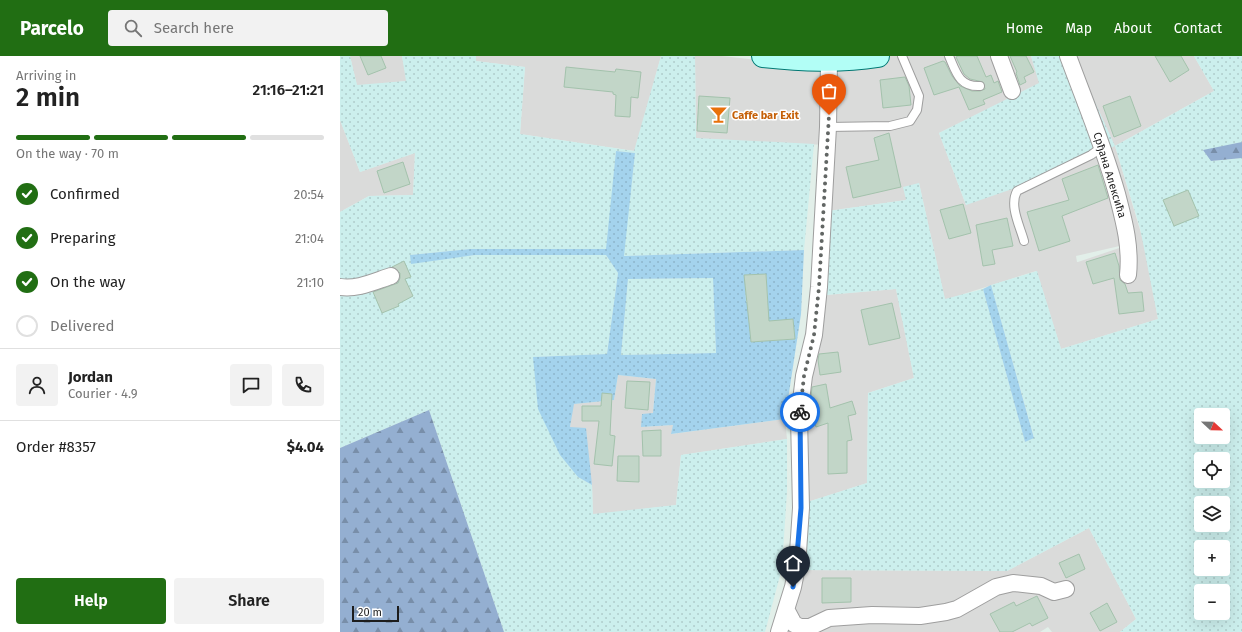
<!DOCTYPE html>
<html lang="en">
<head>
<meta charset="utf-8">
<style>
  :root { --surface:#fff; --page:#f2f2f2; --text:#222; --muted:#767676; --line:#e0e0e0; --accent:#216e13 }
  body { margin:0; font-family:"Fira Sans",sans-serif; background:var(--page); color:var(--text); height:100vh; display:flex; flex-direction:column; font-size:15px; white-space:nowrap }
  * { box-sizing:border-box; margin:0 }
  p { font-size:13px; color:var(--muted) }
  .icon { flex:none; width:22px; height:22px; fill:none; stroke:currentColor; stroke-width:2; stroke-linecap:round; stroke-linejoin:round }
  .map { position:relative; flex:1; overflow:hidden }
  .side { display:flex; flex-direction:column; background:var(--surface); width:340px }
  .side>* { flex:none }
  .needle { width:26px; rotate:112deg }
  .buttons { position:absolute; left:854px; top:352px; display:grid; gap:8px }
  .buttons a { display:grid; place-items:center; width:36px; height:36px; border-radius:4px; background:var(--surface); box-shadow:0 4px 16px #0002; font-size:20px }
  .scale { position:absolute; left:12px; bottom:10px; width:47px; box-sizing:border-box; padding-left:4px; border:2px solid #1d1d1d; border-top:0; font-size:11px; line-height:14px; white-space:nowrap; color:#1d1d1d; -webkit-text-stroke:3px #fff; paint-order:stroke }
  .pin { position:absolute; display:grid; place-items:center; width:34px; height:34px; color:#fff; margin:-41px -17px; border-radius:50% 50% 50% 0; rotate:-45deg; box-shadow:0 0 4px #0007 }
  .pin .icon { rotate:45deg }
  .courier { position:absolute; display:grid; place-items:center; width:40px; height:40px; margin:-20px; border:3px solid #1a73e8; border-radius:50%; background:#fff; color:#222; box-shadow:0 1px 5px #0007 }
  .overview em { font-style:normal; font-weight:600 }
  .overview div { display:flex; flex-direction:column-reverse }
  .overview { display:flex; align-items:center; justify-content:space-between; height:68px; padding:0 16px }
  h1 { font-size:26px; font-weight:600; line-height:30px }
  .bar { display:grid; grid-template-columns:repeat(4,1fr); gap:6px 4px; align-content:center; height:48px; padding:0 16px }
  .bar i { height:5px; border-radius:3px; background:var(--line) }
  .bar .on { background:var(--accent) }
  .bar p { grid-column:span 4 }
  .line { display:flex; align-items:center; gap:10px; padding:0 16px; border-top:1px solid var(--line) }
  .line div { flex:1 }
  .round { display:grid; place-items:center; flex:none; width:42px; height:42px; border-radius:4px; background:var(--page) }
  ol { padding:0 16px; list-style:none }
  li { display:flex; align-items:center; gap:12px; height:44px }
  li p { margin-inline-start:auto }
  li .icon { padding:4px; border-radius:50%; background:var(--accent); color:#fff; stroke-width:4 }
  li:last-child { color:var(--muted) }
  li i { width:22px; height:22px; border:2px solid var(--line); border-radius:50% }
  .action { display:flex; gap:8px; margin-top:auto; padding:8px 16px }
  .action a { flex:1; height:46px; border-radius:4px; background:var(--accent); color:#fff; font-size:16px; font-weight:600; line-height:46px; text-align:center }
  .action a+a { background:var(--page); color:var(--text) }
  header { display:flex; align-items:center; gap:24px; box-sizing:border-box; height:56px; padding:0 20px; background:var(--accent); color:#fff }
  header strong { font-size:19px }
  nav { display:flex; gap:22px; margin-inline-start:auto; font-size:14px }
  .search { width:280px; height:36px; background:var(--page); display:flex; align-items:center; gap:10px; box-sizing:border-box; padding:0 14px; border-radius:4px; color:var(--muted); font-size:15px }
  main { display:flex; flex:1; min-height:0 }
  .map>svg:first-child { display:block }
  .residential { fill:#dadbda; fill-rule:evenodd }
  .farmland { fill:url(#farmland-dots); fill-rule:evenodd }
  .grass { fill:url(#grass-dots); fill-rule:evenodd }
  .forest { fill:url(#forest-firs) }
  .building { fill:#c2d6c8; stroke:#a3c2ac }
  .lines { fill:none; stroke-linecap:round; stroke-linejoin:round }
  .lane-casing { stroke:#9e9e9e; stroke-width:10 }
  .street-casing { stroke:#9e9e9e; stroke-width:18 }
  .secondary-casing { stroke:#007873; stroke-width:24 }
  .lane { stroke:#fff; stroke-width:8 }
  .street { stroke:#fff; stroke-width:16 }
  .secondary { stroke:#b2fef6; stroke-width:22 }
  .done { stroke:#626664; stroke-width:4; stroke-dasharray:0 7.2 }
  .route { stroke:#1a73e8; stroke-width:5 }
  .labels { text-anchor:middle; stroke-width:3; stroke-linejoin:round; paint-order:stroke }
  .food-label { font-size:11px; font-weight:bold; fill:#c56008; stroke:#fff; text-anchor:start }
  .street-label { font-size:11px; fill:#1d1d1d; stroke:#fff }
</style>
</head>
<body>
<header>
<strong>Parcelo</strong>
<div class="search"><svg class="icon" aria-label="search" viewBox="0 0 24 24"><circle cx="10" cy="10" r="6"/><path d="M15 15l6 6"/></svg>Search here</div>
<nav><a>Home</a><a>Map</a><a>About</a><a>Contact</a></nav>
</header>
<main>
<section class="side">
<div class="overview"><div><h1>2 min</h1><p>Arriving in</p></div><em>21:16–21:21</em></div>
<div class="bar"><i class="on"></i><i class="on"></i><i class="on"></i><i></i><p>On the way · 70 m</p></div>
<ol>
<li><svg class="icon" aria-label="check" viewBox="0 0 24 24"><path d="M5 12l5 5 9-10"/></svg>Confirmed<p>20:54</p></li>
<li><svg class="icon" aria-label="check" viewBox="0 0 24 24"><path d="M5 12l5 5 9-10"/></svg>Preparing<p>21:04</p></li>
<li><svg class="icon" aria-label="check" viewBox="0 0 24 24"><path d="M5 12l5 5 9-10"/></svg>On the way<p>21:10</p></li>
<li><i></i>Delivered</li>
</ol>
<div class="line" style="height:72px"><a class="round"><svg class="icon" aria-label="person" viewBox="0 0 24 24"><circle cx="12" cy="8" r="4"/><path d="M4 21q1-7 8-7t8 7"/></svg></a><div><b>Jordan</b><p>Courier · 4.9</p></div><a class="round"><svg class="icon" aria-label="chat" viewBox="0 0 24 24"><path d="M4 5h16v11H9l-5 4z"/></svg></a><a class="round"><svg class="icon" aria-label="phone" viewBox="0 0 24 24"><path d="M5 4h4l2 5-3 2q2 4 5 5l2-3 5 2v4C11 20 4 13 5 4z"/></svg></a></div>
<div class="line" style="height:52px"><div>Order #8357</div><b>$4.04</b></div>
<div class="action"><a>Help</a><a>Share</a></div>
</section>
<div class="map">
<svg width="902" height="576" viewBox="0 0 902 576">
  <defs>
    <pattern id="farmland-dots" width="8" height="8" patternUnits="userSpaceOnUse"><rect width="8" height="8" fill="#ccefed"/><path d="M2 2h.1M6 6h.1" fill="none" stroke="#afcccb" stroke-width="1.8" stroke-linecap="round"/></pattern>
    <pattern id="grass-dots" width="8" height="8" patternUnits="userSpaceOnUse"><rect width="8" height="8" fill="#a4d3ed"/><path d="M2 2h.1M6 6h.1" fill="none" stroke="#8db5cb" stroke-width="1.8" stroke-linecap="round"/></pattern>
    <pattern id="forest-firs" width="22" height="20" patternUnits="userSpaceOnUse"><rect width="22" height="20" fill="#94afd1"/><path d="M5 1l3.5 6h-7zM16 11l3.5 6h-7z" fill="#788ea9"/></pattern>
  </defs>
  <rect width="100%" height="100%" fill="#e2efe9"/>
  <path class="residential" d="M 10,0 L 62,0 L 67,25 L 17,30 Z
    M 136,0 L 321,0 L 295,95 L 180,78 L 185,11 L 136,5 Z
    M 355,0 L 382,0 L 451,8 L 511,8 L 549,0 L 691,0 L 700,27 L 599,77 L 626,149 L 734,0 L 854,0 L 874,35 L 775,90 L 803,184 L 818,263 L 721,293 L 696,215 L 605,244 L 579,127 L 566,144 L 481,156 L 486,89 L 356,83 ZM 797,186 L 738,206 L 737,206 L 736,200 Z
    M 0,64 L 20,116 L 75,97 L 73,139 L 29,140 L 0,156 Z
    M 556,233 L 574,322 L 528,337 L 527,427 L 458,449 L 474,240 Z
    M 278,319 L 316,323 L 313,357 L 301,371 L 333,369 L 332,378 L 445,363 L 447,383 L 341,399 L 336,449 L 253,459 L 252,429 L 230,371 L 233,348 L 274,344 Z
    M 749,472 L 796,563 L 780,576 L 712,576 L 708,571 L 700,576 L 435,576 L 453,514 L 667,515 Z"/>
  <path class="farmland" d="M 0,0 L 10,0 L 17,29 L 66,25 L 62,0 L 136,0 L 136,5 L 185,11 L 180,78 L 294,95 L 321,0 L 355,0 L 356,82 L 474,88 L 464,194 L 283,200 L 295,97 L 276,95 L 267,193 L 130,193 L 70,199 L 109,202 L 135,199 L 266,199 L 278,217 L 267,298 L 194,301 L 238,421 L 252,429 L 253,458 L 336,449 L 341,399 L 447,383 L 447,435 L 442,512 L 425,576 L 164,576 L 89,354 L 0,392 L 0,156 L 29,140 L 73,139 L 75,97 L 20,116 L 0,64 Z
    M 691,0 L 734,0 L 775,90 L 874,35 L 854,0 L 902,0 L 902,86 L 864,95 L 872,105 L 902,102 L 902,576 L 780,576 L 796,563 L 749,472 L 667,515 L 453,514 L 458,449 L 527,427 L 528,337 L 574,322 L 556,233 L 474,240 L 481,156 L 566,144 L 563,131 L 579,127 L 605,243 L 643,233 L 685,386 L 694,381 L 651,229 L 697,215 L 721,293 L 818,263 L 800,172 L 775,90 L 716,118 L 626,149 L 599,77 L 699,27 ZM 861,359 L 883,359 L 883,381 L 861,381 ZM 861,403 L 883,403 L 883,425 L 861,425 ZM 861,447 L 883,447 L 883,469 L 861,469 ZM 861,491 L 883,491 L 883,513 L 861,513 ZM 861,535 L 883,535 L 883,557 L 861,557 Z
    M 373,222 L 376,297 L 281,299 L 288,223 Z"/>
  <path class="grass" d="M 276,95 L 295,97 L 284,200 L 464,194 L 461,258 L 445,363 L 331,378 L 333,369 L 301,371 L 302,358 L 313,357 L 316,323 L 278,319 L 274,344 L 234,348 L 230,371 L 246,372 L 252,429 L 238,421 L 220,399 L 198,353 L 193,301 L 267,298 L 278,217 L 266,199 L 135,199 L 71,208 L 70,199 L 130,193 L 266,193 ZM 426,218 L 428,245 L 406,246 L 405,219 ZM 373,222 L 376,297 L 281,299 L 288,223 ZM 453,264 L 454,283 L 411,286 L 410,267 Z
    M 651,229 L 694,382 L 685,386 L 643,233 Z"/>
  <path class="forest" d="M 902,86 L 902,102 L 871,105 L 863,94 Z
    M 89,354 L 164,576 L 0,576 L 0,392 Z"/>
  <path class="building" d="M 20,0 L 41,0 L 46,12 L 28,19 Z
    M 618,0 L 637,0 L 646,21 L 651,19 L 654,27 L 658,25 L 662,36 L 643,44 L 645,48 L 629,54 L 619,31 L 594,39 L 584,12 L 603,5 L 605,6 L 612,20 L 620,30 L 632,35 L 640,35 L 645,33 L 643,26 L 630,23 L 624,18 L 616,1 Z
    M 670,0 L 686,0 L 694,16 L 684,21 L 686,26 L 680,29 L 676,17 L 677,16 Z
    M 815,0 L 841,0 L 849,14 L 830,26 Z
    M 226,11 L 275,16 L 276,13 L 301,16 L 298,42 L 291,41 L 290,61 L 275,60 L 276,39 L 273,38 L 273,36 L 224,31 Z
    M 565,21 L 569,30 L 571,49 L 543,52 L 540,24 Z
    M 359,40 L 390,42 L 387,77 L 357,75 Z
    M 790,40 L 801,70 L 774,81 L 763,50 Z
    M 549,77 L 561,131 L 513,142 L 506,111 L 539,104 L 534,82 Z
    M 63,106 L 70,128 L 44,137 L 37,115 Z
    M 758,109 L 768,142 L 722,160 L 730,185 L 699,195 L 687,156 L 729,144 L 722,123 Z
    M 848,134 L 859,160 L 834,170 L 823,144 Z
    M 623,148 L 631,177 L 609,183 L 600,154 Z
    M 667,162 L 673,190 L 652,194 L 655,208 L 643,210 L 636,169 Z
    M 775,197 L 779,210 L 780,224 L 785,228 L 788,237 L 802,236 L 804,255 L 779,258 L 774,222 L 753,228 L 746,206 Z
    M 64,205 L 71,221 L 65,223 L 73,240 L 58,248 L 59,250 L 42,257 L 33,236 L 58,227 L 60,222 L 60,217 L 52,211 Z
    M 426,218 L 429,265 L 453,263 L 455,283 L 411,286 L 404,219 Z
    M 552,247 L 560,282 L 529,289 L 521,254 Z
    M 498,296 L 501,316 L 480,319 L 478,304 L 479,298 Z
    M 287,325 L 310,326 L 308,354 L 285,352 Z
    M 486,328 L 490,352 L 512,345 L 516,358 L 508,360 L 512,384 L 507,385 L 507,417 L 488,418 L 488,367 L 476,371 L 470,352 L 472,331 Z
    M 262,337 L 272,338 L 270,379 L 275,380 L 272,410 L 254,408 L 259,365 L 242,365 L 242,350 L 261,350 Z
    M 321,374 L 321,400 L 303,400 L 302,375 Z
    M 278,400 L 299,400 L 299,426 L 277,425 Z
    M 739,498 L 745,513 L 726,522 L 719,507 Z
    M 482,522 L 511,522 L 511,546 L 482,547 Z
    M 697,540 L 708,562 L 692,570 L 690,567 L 672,576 L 660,576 L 650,558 L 674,546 L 676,550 Z
    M 767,547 L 777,566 L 760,575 L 750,557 Z"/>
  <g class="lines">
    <defs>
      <path id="lane" d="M 609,0 C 616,16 619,31 640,30
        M 488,71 L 550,70 L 570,65 L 577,54 L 579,40 L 562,0
        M 684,185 C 680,170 669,150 677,135 L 751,99 L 762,91"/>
      <path id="street" d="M 659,0 L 672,35
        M 728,0 C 745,46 764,91 777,138 C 784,165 791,190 788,219
        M 0,231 C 17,234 35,225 51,220
        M 446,553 L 454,568 L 460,571 L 470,571 L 489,562 L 532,559 L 580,560 L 606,556 L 617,553 L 656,531 L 673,527 L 701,530 L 714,536 L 726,533
        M 439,576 L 453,531 L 457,511 L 461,452 L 459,361 L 464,320 L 474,279 L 479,231 L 488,71 L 489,5"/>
      <path id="secondary" d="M 423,0 C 462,4 499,6 538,0"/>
    </defs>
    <use href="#lane" class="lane-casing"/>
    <use href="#street" class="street-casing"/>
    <use href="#secondary" class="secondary-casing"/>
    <use href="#lane" class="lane"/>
    <use href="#street" class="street"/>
    <use href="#secondary" class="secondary"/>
  </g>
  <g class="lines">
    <path class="done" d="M 460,356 L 464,320 L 474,279 L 479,231 L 489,59"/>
    <path class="route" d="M 453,531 L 456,511 L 461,452 L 460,356"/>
  </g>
  <defs>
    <symbol id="bar-bare" viewBox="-9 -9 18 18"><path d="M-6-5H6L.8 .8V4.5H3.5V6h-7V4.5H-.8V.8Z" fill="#e8710a" stroke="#fff" stroke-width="2.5" paint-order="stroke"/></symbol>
  </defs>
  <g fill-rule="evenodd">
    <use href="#bar-bare" x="366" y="46" width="25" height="25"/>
  </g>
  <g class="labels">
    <g class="food-label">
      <text x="392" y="63">Caffe bar Exit</text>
    </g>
    <g class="street-label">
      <text transform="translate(770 119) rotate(73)" y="4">Срђана Алексића</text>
    </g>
  </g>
</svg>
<div class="buttons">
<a><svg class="needle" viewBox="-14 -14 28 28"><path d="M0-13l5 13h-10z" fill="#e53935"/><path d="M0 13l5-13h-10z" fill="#767676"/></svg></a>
<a><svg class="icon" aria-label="locate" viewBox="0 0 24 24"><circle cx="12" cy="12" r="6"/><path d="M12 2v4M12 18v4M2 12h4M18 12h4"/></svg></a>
<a><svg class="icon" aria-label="layers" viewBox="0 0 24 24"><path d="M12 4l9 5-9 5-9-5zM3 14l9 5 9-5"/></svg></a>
<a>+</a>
<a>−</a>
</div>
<div class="scale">20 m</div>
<div class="pin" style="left:489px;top:59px;background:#ea580c"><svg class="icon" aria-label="bag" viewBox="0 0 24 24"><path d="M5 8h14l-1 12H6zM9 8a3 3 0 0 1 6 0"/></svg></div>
<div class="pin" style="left:453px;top:531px;background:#1f2937"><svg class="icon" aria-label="home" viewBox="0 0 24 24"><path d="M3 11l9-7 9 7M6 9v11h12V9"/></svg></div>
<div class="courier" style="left:460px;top:356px"><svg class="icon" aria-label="bike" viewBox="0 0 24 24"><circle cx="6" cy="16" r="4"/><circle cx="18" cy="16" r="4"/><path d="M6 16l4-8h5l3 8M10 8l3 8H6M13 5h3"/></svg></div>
</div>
</main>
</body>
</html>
